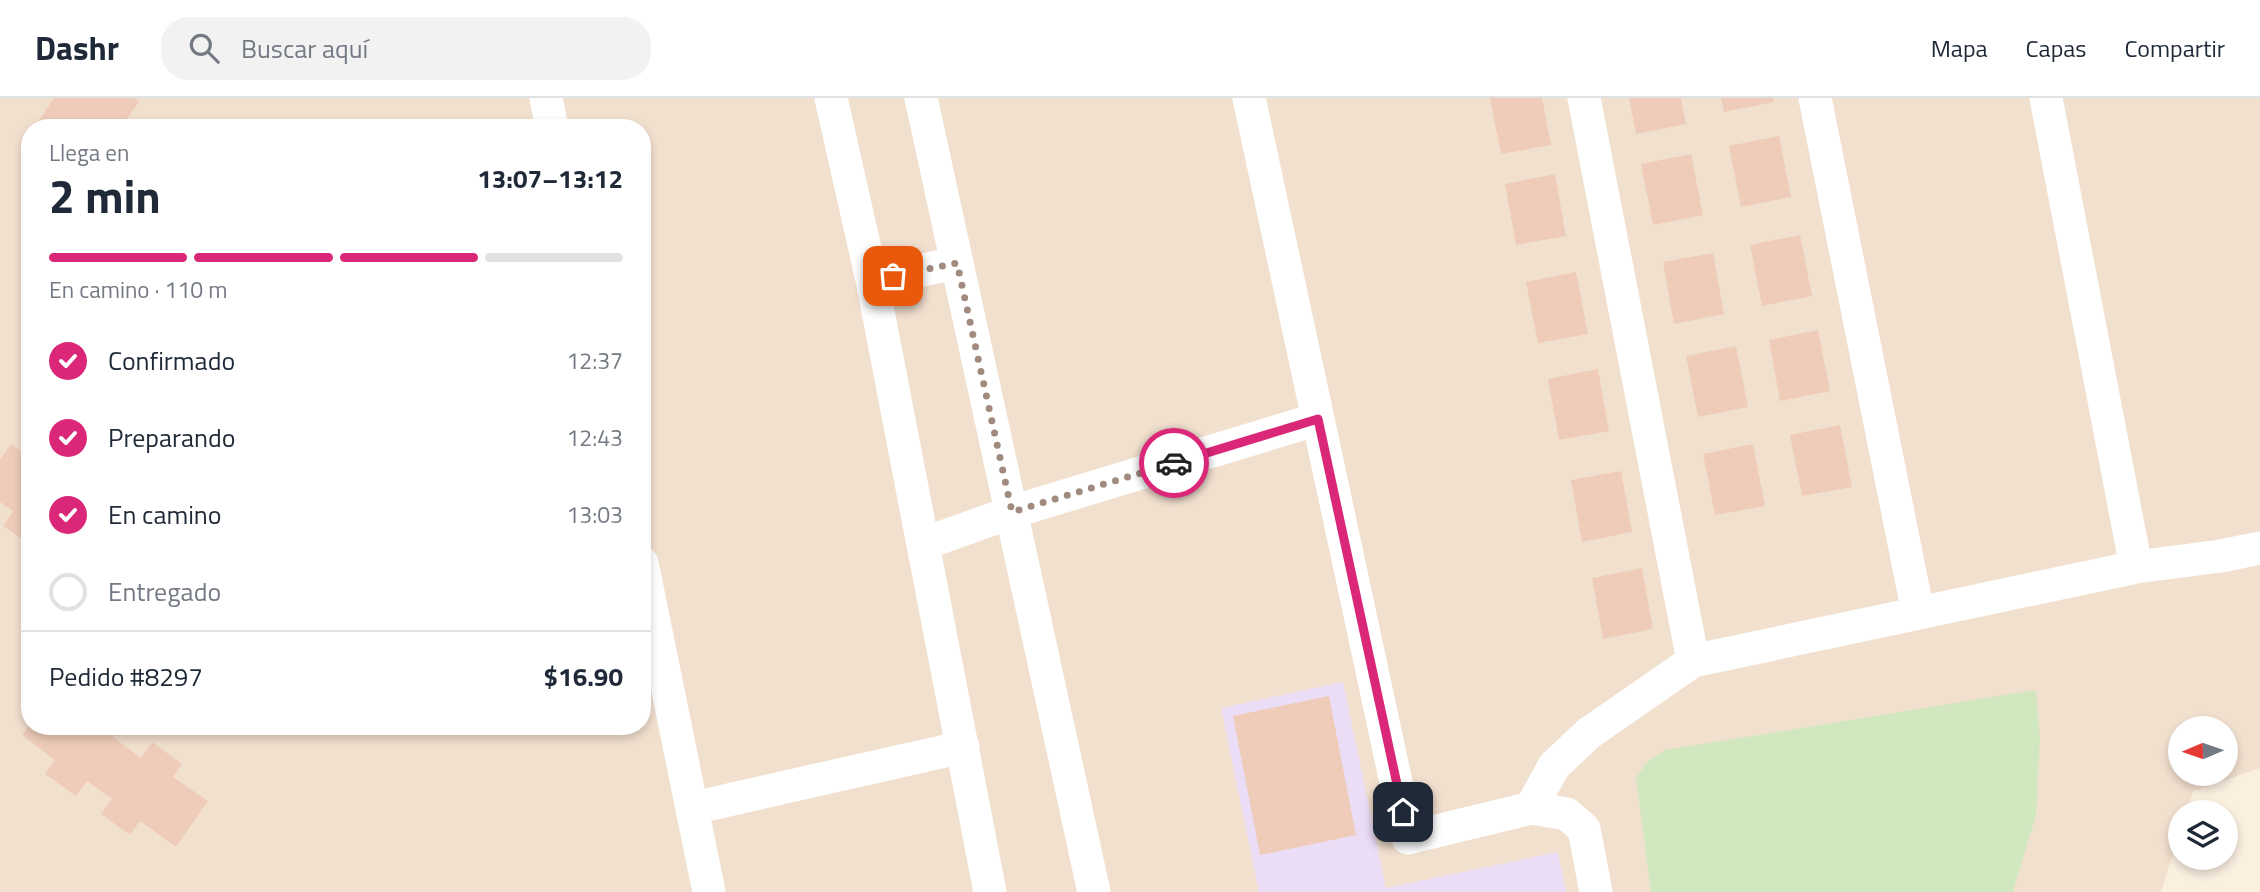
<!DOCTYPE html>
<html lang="es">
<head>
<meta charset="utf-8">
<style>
  :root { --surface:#fff; --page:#f2f2f3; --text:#1f2937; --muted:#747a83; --line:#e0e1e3; --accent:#db2777 }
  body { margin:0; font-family:"Titillium Web",sans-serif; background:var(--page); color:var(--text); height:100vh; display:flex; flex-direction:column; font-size:26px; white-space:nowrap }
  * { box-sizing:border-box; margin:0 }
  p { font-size:23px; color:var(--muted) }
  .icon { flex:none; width:38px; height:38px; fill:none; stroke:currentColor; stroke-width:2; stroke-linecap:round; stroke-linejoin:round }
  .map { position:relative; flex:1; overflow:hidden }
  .side { position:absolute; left:21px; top:21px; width:630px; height:616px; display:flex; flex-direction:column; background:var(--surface); border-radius:28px; box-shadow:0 4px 10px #0003 }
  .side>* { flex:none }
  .needle { width:46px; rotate:268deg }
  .fabs { position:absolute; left:2168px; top:618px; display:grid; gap:14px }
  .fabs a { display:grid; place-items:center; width:70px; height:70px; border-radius:50%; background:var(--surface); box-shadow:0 4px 10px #0003; font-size:35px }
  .pin { position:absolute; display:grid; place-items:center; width:60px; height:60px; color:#fff; margin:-30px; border-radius:14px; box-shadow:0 4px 10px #0006 }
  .courier { position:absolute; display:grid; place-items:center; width:70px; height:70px; margin:-35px; border:5px solid #db2777; border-radius:50%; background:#fff; color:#222; box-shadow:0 2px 9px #0007 }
  .summary em { font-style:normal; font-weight:700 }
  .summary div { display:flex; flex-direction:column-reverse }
  .summary { display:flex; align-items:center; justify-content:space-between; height:119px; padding:0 28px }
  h1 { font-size:46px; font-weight:700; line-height:52px }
  .bar { display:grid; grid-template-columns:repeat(4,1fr); gap:10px 7px; align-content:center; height:84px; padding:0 28px }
  .bar i { height:9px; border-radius:5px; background:var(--line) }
  .bar .current { background:var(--accent) }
  .bar p { grid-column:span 4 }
  .line { display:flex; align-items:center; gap:18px; padding:0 28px; border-top:2px solid var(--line) }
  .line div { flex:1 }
  ol { padding:0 28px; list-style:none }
  li { display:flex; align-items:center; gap:21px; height:77px }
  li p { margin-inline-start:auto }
  li .icon { padding:7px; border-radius:50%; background:var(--accent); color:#fff; stroke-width:4 }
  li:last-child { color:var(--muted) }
  li i { width:38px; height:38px; border:4px solid var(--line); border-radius:50% }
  header { display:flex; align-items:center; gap:42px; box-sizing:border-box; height:98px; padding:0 35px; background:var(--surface); border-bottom:2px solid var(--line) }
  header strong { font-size:33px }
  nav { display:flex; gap:38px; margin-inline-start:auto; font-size:24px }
  .search { width:490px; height:63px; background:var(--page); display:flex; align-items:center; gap:18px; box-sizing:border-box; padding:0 24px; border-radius:28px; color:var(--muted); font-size:26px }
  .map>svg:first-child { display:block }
  .residential { fill:#f2e0cf; fill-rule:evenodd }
  .education { fill:#ecddf6 }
  .green { fill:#d1e7c0 }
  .building { fill:#eeccb9 }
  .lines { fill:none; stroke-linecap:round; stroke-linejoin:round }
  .minor { stroke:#fff; stroke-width:33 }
  .done { stroke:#a08b7e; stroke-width:7; stroke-dasharray:0 12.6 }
  .route { stroke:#db2777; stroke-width:9 }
</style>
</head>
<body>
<header>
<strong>Dashr</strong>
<div class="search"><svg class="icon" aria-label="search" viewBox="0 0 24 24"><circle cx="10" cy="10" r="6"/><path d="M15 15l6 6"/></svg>Buscar aquí</div>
<nav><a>Mapa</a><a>Capas</a><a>Compartir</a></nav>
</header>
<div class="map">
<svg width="2260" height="794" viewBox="0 0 2260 794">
  <rect width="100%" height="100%" fill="#fbefe0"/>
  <path class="residential" d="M 0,0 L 2260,0 L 2260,670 L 2193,693 L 2187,714 L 2180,714 L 2180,733 L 2161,794 L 0,794 ZM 30,30 L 642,30 L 642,628 L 30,628 ZM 2180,630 L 2226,630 L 2226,676 L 2180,676 Z"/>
  <path class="education" d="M 1343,584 L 1386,790 L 1558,754 L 1566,794 L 1259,794 L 1221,610 Z"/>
  <path class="green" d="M 2036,592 L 2040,640 L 2036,717 L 2013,794 L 1651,794 L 1636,680 L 1647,664 L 1665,652 Z"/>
  <path class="building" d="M 54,0 L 134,0 L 139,4 L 120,30 L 112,30 L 104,25 L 101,30 L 38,30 L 35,28 Z
    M 1490,0 L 1542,0 L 1551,47 L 1501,56 Z
    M 1629,0 L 1681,0 L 1686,26 L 1636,36 Z
    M 1721,0 L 1773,0 L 1774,4 L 1724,14 Z
    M 1779,38 L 1791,99 L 1741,109 L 1729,48 Z
    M 1691,56 L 1703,117 L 1653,127 L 1641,66 Z
    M 1555,76 L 1566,138 L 1516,147 L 1505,86 Z
    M 1800,137 L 1812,198 L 1762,208 L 1750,147 Z
    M 1713,155 L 1724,216 L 1674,226 L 1663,164 Z
    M 1576,174 L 1588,236 L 1538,245 L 1526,184 Z
    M 1818,232 L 1830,293 L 1780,303 L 1769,242 Z
    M 1736,248 L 1748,309 L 1698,319 L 1686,258 Z
    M 1598,271 L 1609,333 L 1559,342 L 1548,281 Z
    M 1840,327 L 1852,389 L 1802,398 L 1790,337 Z
    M 11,346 L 30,360 L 30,447 L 3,428 L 13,413 L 0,404 L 0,362 Z
    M 1753,346 L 1765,408 L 1715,417 L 1703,356 Z
    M 1621,373 L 1632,434 L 1582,444 L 1571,382 Z
    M 1642,470 L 1653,531 L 1603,541 L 1592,480 Z
    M 1329,598 L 1356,737 L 1260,757 L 1233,618 Z
    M 29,628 L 120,628 L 113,639 L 141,660 L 152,644 L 182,666 L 173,679 L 208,703 L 176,749 L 140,723 L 130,737 L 101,716 L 112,701 L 87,683 L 76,698 L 45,676 L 55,662 L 22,637 Z"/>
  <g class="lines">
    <path class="minor" d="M 546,0 L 552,30
      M 831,0 L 872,182 L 990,794
      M 921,0 L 1094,794
      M 1249,0 L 1408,740 L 1531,710 L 1567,716 L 1584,731 L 1596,794
      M 1584,0 L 1693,563
      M 1815,0 L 1918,515
      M 2046,0 L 2136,469
      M 872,182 L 957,165
      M 923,446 L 1012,414 L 1318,321
      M 642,465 L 709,794
      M 693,710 L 963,649
      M 1531,710 L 1554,668 L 1589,635 L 1693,563 L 2136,469 L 2221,458 L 2260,450"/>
  </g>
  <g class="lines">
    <path class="done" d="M 893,178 L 957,165 L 1012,414 L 1174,365"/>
    <path class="route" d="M 1174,365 L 1318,321 L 1403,714"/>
  </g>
</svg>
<div class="fabs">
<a><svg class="needle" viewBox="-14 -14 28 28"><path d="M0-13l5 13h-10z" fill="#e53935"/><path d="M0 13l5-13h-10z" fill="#747a83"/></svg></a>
<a><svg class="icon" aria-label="layers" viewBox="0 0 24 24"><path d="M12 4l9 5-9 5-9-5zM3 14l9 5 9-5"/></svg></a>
</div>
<div class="pin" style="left:893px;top:178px;background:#ea580c"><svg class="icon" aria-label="bag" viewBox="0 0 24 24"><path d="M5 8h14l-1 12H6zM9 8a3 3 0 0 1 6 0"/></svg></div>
<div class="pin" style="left:1403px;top:714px;background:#1f2937"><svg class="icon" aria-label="home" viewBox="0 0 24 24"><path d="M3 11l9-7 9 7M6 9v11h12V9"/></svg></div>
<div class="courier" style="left:1174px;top:365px"><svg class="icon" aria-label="car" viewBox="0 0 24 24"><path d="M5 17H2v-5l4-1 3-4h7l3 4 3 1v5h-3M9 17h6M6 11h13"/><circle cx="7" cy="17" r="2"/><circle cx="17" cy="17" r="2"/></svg></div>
<section class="side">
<div class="summary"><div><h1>2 min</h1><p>Llega en</p></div><em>13:07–13:12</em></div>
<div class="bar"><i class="current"></i><i class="current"></i><i class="current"></i><i></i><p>En camino · 110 m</p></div>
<ol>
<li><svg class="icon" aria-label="check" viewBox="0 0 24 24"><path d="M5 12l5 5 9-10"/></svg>Confirmado<p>12:37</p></li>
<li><svg class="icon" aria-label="check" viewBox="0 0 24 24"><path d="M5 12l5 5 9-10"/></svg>Preparando<p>12:43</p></li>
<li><svg class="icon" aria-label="check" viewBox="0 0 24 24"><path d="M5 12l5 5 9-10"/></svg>En camino<p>13:03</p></li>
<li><i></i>Entregado</li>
</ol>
<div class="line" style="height:91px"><div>Pedido #8297</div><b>$16.90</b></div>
</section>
</div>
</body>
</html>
